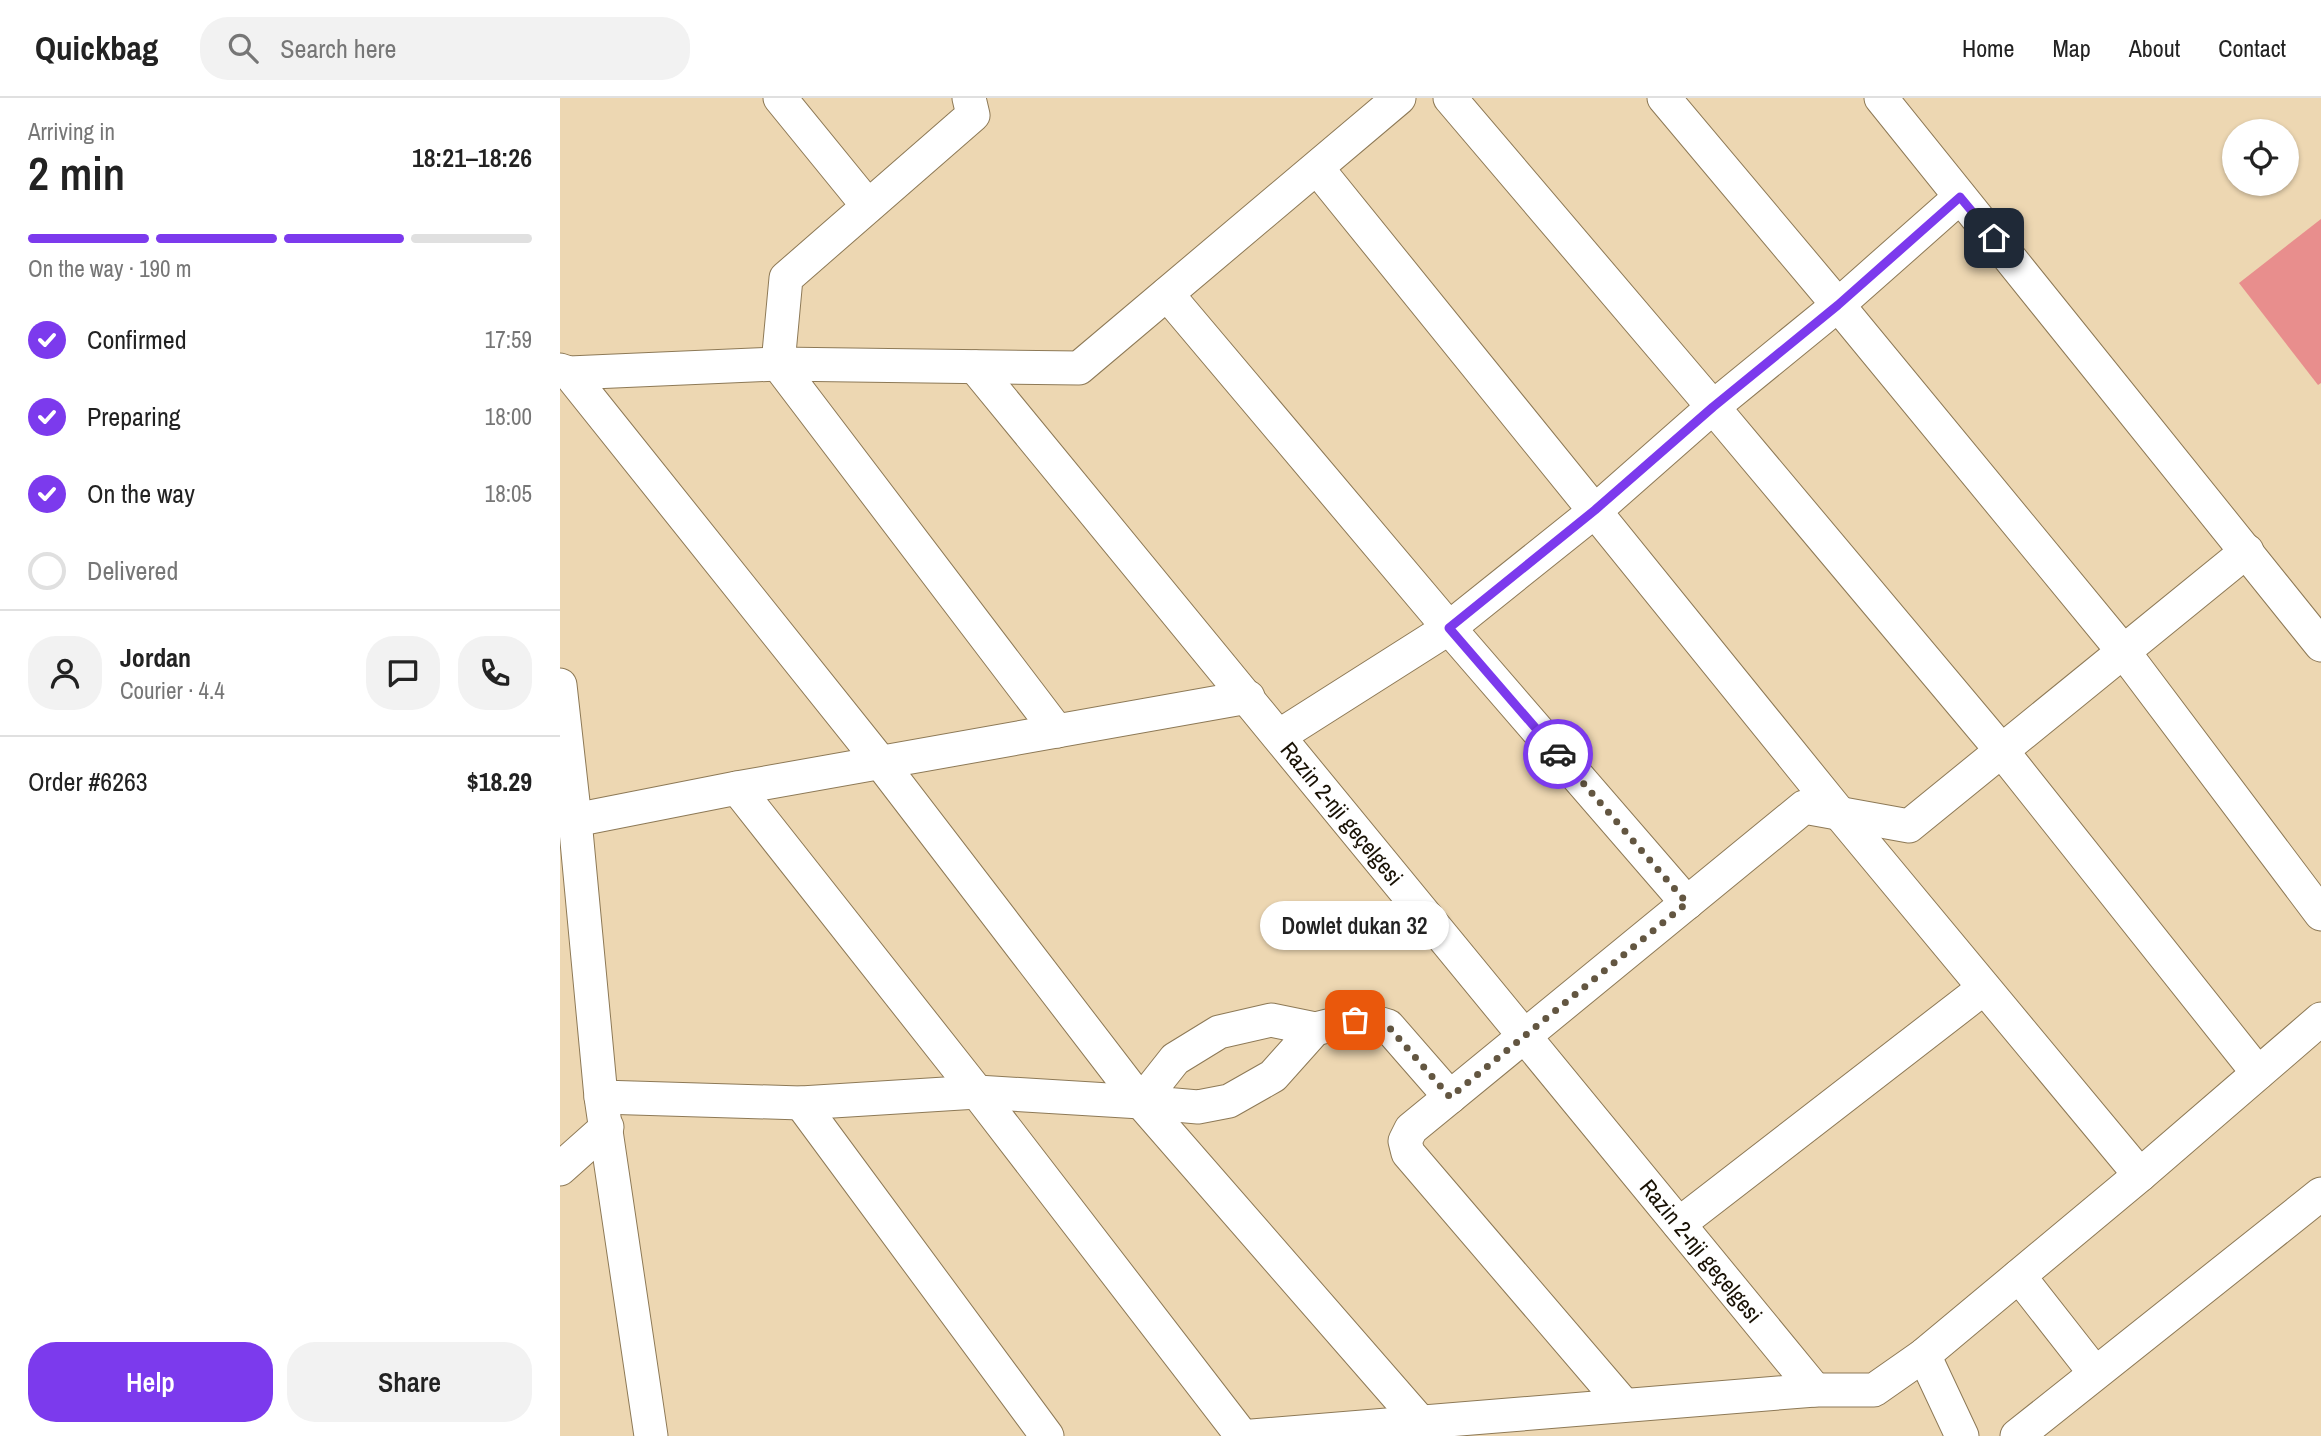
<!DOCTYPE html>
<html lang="en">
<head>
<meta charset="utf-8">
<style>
  :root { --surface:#fff; --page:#f2f2f2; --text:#222; --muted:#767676; --line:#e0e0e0; --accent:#7c3aed }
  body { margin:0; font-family:"Archivo Narrow",sans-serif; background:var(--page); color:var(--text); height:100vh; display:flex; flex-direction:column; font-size:26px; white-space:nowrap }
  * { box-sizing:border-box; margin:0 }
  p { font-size:23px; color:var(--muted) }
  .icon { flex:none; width:38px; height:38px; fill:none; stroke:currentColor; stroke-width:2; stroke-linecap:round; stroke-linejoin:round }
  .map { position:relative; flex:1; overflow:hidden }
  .drawer { display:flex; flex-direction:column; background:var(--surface); width:560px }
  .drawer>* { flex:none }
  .fabs { position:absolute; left:1662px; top:21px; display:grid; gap:14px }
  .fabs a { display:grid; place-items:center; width:77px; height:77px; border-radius:50%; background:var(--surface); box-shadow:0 2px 5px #0004; font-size:35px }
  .pin { position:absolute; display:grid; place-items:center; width:60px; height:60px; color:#fff; margin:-30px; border-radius:14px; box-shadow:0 4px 10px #0006 }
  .courier { position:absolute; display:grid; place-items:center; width:70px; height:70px; margin:-35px; border:5px solid #7c3aed; border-radius:50%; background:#fff; color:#222; box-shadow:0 2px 9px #0007 }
  .bubble { position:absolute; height:49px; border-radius:24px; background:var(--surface); box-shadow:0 2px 5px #0004; font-size:23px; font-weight:600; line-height:49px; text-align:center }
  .head em { font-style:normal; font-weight:600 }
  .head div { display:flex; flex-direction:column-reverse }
  .head { display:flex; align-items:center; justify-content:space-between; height:119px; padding:0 28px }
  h1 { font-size:46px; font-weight:600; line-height:52px }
  .bar { display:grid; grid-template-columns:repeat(4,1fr); gap:10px 7px; align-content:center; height:84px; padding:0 28px }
  .bar i { height:9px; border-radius:5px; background:var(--line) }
  .bar .current { background:var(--accent) }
  .bar p { grid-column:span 4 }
  .line { display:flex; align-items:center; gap:18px; padding:0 28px; border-top:2px solid var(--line) }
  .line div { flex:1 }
  .round { display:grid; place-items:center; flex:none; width:74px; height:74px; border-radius:28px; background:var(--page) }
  ol { padding:0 28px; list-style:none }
  li { display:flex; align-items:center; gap:21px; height:77px }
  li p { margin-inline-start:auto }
  li .icon { padding:7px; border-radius:50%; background:var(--accent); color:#fff; stroke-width:4 }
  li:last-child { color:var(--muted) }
  li i { width:38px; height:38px; border:4px solid var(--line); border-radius:50% }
  .button { display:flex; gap:14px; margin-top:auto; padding:14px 28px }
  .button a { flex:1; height:80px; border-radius:28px; background:var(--accent); color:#fff; font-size:28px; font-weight:600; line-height:80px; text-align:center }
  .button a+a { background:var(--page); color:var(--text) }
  header { display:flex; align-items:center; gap:42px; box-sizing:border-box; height:98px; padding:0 35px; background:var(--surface); border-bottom:2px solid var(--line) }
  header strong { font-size:33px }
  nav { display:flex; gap:38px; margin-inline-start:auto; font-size:24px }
  .search { width:490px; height:63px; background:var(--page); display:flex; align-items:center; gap:18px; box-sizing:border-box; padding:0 24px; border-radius:28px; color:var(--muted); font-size:26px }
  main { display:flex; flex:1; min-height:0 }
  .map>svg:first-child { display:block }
  .green { fill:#e88e8d }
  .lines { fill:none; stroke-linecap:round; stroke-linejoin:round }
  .minor-casing { stroke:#8d7956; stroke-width:35 }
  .minor { stroke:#fff; stroke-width:33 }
  .done { stroke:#635641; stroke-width:7; stroke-dasharray:0 12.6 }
  .route { stroke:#7c3aed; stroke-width:9 }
  .labels { text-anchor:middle; stroke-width:5; stroke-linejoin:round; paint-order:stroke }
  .street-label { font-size:23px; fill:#181104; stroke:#edd7b2 }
</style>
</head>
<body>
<header>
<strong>Quickbag</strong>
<div class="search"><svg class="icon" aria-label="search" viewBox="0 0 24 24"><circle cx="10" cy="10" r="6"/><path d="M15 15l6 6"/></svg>Search here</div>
<nav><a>Home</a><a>Map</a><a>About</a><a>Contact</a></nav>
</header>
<main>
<section class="drawer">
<div class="head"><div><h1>2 min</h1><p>Arriving in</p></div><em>18:21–18:26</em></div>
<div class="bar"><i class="current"></i><i class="current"></i><i class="current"></i><i></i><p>On the way · 190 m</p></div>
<ol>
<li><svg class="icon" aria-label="check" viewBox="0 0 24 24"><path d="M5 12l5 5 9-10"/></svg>Confirmed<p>17:59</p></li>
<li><svg class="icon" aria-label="check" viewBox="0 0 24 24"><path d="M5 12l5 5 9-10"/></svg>Preparing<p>18:00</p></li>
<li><svg class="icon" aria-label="check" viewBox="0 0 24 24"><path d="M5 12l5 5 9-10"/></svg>On the way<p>18:05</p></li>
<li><i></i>Delivered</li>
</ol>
<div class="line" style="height:126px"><a class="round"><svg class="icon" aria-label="person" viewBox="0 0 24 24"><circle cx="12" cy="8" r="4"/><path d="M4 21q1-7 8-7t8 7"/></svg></a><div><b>Jordan</b><p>Courier · 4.4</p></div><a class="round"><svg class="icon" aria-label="chat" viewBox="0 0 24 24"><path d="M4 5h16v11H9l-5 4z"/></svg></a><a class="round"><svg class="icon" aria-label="phone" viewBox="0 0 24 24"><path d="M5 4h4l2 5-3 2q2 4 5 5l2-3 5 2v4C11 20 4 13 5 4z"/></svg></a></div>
<div class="line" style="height:91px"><div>Order #6263</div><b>$18.29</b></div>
<div class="button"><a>Help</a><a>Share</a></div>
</section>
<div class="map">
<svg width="1761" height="1338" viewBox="0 0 1761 1338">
  <rect width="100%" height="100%" fill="#edd7b2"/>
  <path class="green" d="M 1761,121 L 1761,285 L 1758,287 L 1679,185 Z"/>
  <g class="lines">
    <defs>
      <g id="minor">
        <path d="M 220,0 L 308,108"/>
        <path d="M 409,0 L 413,17 L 226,180 L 218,266 L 497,633"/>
        <path d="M 890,0 L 1153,309 L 1441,652 L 1698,975"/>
        <path d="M 1104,0 L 1278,207 L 1563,553 L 1761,816"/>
        <path d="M 1321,0 L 1761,547"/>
        <path d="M 757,70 L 1280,716 L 1580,1077"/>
        <path d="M 607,196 L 889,530 L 1127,805"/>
        <path id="s1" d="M 415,269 L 1255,1292"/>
        <path d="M 0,272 L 9,275 L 218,266 L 519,270 L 839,0"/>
        <path d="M 9,275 L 321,665 L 581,1004 L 861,1325"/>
        <path d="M 0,587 L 15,722 L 41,999 L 91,1338"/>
        <path d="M 719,638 L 889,530 L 1035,413 L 1153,309 L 1278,207 L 1400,99"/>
        <path d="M 177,690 L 417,994 L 682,1338"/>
        <path d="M 15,722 L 177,690 L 688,599"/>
        <path d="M 755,931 C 780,925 803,919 828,928 L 890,999"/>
        <path d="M 41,999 L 241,1005 L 417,994 L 581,1004 L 638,1009 L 669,1003 L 713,978 L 755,931 L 711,922 L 659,934 L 615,961 L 581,1004"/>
        <path d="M 241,1005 L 487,1338"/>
        <path d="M 0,1071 L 47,1029"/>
        <path d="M 1119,1126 L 1424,890"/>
        <path d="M 1459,1178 L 1535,1275"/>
        <path d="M 1364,1257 L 1402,1338"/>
        <path d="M 1063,1306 L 848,1055 L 845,1043 L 851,1031 L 1244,709 L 1349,728 L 1687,453"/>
        <path d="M 692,1338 L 1255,1292 L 1314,1292 L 1364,1257 L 1580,1077 L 1761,921"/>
        <path d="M 1457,1338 L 1761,1096"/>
      </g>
    </defs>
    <use href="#minor" class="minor-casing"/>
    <use href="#minor" class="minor"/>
  </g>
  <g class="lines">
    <path class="done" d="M 795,922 L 814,923 L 828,928 L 890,999 L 1127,805 L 998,656"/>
    <path class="route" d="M 998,656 L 889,530 L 1035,412 L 1153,309 L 1278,207 L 1400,99 L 1434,140"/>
  </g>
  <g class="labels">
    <g class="street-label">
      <text dy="8" stroke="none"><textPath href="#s1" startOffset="578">Razin 2-nji geçelgesi</textPath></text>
      <text dy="8" stroke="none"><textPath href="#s1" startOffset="1144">Razin 2-nji geçelgesi</textPath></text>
    </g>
  </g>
</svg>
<div class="fabs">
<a><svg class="icon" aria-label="locate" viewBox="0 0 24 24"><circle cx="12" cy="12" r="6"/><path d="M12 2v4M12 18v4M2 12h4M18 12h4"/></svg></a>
</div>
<div class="pin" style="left:795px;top:922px;background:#ea580c"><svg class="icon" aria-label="bag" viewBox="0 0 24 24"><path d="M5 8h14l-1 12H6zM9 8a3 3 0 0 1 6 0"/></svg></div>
<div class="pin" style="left:1434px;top:140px;background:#1f2937"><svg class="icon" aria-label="home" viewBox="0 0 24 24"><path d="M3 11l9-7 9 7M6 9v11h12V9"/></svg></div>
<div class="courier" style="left:998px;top:656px"><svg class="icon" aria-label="car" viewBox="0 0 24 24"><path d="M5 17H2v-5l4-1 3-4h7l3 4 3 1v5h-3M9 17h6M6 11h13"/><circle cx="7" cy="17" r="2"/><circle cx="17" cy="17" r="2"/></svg></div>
<div class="bubble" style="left:700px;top:803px;width:189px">Dowlet dukan 32</div>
</div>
</main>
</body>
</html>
